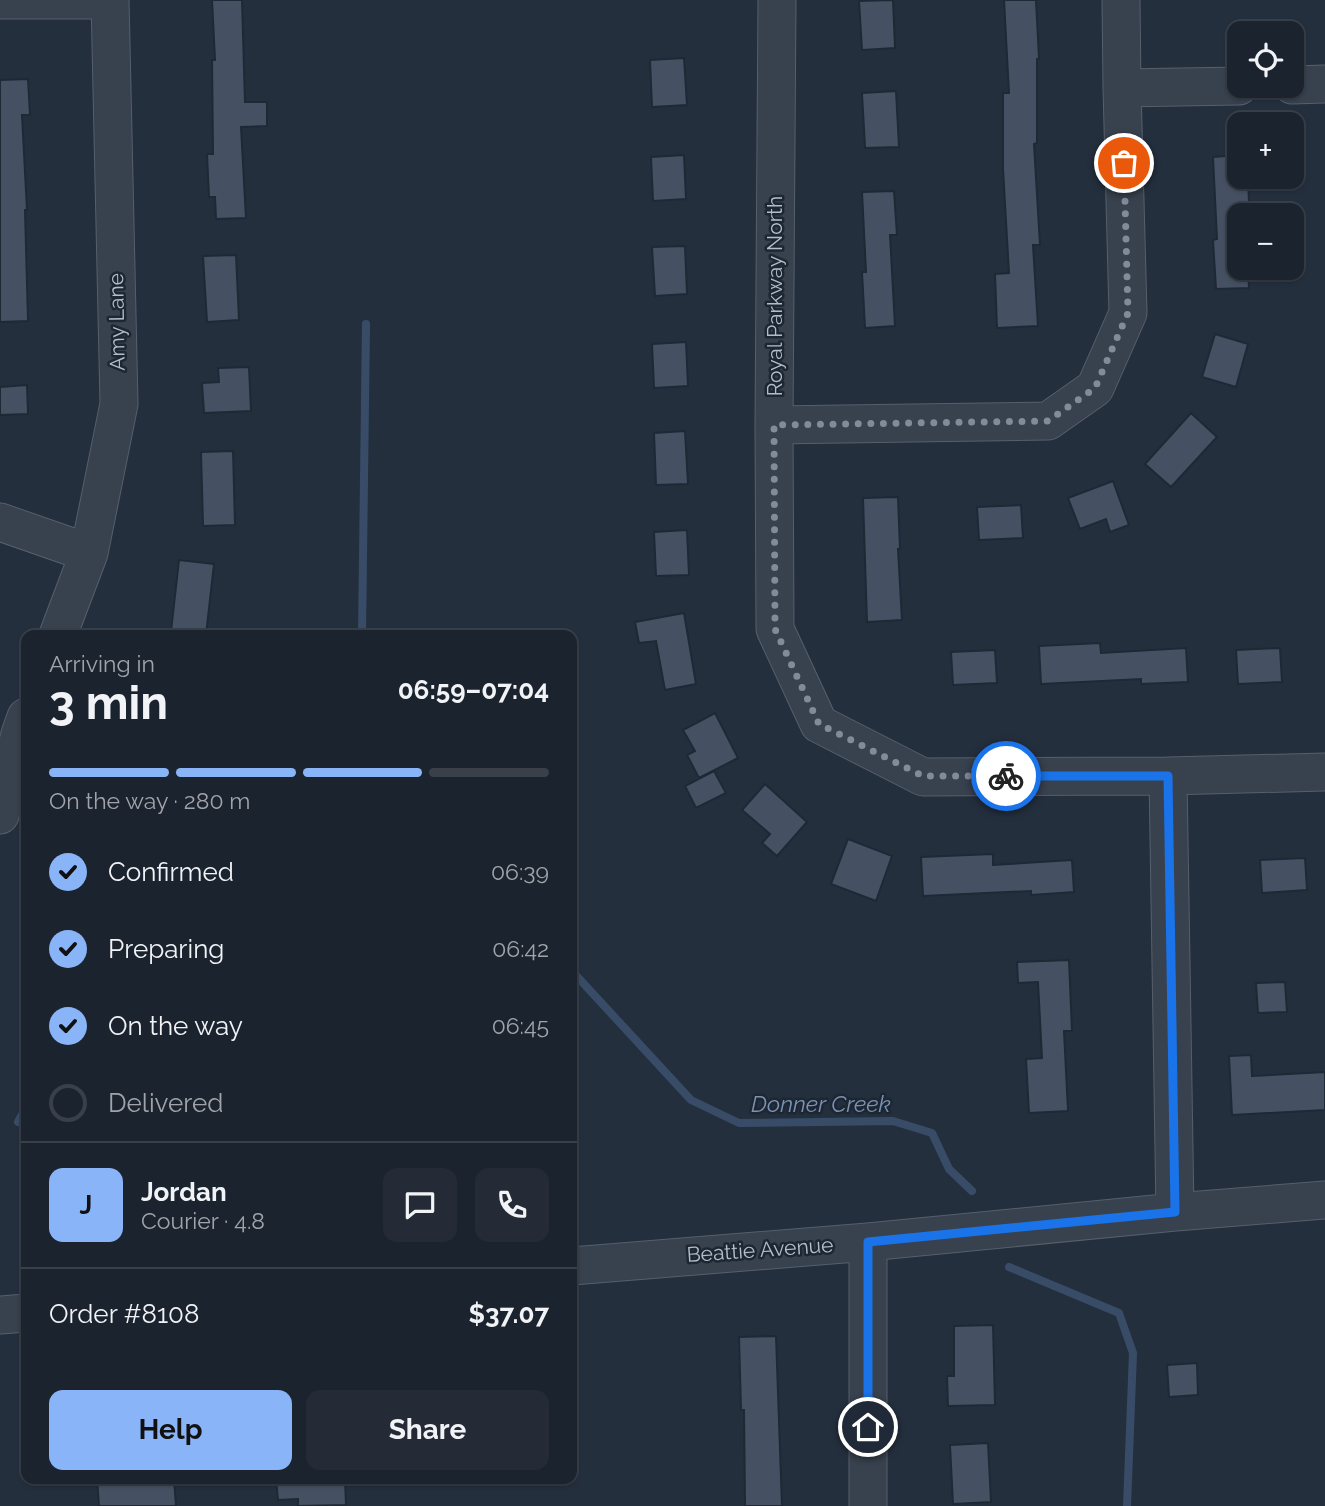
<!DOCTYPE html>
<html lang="en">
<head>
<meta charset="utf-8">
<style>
  :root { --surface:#1b232e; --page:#242b36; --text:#f1f3f6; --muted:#a0a4aa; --line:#39404a; --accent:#8ab4f8 }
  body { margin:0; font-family:Raleway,sans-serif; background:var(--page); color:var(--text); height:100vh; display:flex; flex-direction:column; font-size:26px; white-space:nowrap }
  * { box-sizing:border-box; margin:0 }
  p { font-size:23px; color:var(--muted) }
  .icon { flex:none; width:38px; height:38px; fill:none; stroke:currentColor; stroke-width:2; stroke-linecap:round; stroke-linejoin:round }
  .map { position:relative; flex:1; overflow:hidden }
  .details { position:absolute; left:21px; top:630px; width:556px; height:854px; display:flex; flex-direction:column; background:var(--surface); border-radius:14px; box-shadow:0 2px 5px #0004,0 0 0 2px var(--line) }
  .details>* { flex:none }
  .buttons { position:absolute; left:1227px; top:21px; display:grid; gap:14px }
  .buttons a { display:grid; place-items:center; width:77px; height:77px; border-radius:14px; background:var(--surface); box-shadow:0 2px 5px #0004,0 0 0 2px var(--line); font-size:35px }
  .pin { position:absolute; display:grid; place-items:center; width:60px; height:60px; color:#fff; margin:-30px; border:4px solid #fff; border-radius:50%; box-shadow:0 2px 7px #0007 }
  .courier { position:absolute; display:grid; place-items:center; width:70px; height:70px; margin:-35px; border:5px solid #1a73e8; border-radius:50%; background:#fff; color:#222; box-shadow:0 2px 9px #0007 }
  .summary em { font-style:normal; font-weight:700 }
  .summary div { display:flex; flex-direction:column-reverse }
  .summary { display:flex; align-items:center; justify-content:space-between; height:119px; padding:0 28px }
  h1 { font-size:46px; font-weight:700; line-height:52px }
  .bar { display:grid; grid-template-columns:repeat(4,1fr); gap:10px 7px; align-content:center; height:84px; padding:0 28px }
  .bar i { height:9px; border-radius:5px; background:var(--line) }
  .bar .current { background:var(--accent) }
  .bar p { grid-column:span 4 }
  .line { display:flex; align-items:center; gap:18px; padding:0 28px; border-top:2px solid var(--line) }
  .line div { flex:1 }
  .round { display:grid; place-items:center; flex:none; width:74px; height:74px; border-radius:14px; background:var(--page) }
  ol { padding:0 28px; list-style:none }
  li { display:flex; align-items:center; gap:21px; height:77px }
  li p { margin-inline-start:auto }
  li .icon { padding:7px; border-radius:50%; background:var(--accent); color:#111; stroke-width:4 }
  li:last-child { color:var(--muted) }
  li i { width:38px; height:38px; border:4px solid var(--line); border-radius:50% }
  .cta { display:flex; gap:14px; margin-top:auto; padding:14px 28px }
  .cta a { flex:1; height:80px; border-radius:14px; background:var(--accent); color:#111; font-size:28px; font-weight:700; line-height:80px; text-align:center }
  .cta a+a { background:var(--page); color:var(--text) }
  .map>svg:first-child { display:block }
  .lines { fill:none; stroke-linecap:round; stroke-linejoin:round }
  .stream { stroke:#394c67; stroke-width:8 }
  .building { fill:#455162; stroke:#1f2835; stroke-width:2 }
  .minor-casing { stroke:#565f6c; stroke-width:39 }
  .minor { stroke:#38414e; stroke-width:37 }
  .done { stroke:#828b98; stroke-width:7; stroke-dasharray:0 12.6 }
  .route { stroke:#1a73e8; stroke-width:9 }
  .labels { text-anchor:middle; stroke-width:5; stroke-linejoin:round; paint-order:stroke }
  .street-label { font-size:21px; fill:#b4bcc9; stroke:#1d2633 }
  .water-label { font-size:23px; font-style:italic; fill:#7c92b1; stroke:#1d2633 }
</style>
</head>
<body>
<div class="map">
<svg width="1325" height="1506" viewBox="0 0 1325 1506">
  <rect width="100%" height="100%" fill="#242f3e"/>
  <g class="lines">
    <path class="stream" d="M 362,635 L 366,324
      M 572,971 L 691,1100 L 739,1123 L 893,1121 L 932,1133 L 949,1169 L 972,1191
      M 18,1122 L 26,1107
      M 1009,1267 L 1119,1313 L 1133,1353 L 1127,1506"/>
  </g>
  <path class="building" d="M 212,0 L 242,0 L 245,102 L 267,102 L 267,126 L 241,127 L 246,218 L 216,219 L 215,197 L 209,197 L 207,154 L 213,154 L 212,60 L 215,60 Z
    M 893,0 L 895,48 L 862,50 L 859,1 Z
    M 1004,0 L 1036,0 L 1039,59 L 1037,59 L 1037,143 L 1034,144 L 1040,245 L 1033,245 L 1038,326 L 997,328 L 995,274 L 1009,273 L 1003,169 L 1003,93 L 1009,93 Z
    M 684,58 L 687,105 L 652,107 L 650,60 Z
    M 28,79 L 30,115 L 22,115 L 27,210 L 25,210 L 28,321 L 0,322 L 0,80 Z
    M 896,91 L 899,147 L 865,148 L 862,93 Z
    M 684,155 L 686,199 L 653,201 L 651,157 Z
    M 1239,155 L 1239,177 L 1248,177 L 1249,203 L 1239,204 L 1239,268 L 1248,268 L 1249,288 L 1216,289 L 1213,240 L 1217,239 L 1213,157 Z
    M 894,191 L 897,235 L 890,235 L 895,326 L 865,328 L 862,272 L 866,272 L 862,192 Z
    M 685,246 L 687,294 L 655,296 L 652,247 Z
    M 236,255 L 239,320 L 207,322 L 203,256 Z
    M 1215,334 L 1248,344 L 1236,387 L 1202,377 Z
    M 686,342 L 688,386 L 654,388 L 652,344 Z
    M 249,367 L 251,411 L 204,413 L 202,383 L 219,382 L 218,368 Z
    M 27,385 L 28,414 L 0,415 L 0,387 Z
    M 1191,413 L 1217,437 L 1171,487 L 1145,464 Z
    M 685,431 L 688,484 L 656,485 L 654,433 Z
    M 233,451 L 235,525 L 203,526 L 201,452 Z
    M 1113,481 L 1129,525 L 1110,532 L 1106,519 L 1080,529 L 1068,498 Z
    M 898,497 L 900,549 L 898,549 L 902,620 L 867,622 L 863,498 Z
    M 1021,505 L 1023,538 L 979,540 L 977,507 Z
    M 687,530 L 689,575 L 656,576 L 654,532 Z
    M 179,560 L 214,564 L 206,635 L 171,631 Z
    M 684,613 L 696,684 L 665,690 L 656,641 L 639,643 L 635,622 Z
    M 1100,643 L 1101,653 L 1186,648 L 1188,682 L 1141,684 L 1141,679 L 1041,684 L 1039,646 Z
    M 1280,648 L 1282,682 L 1238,684 L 1236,650 Z
    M 995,650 L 997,683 L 953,685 L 951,652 Z
    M 715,713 L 738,758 L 699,778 L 687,755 L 695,751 L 683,730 Z
    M 714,771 L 726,793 L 696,808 L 685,786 Z
    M 765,784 L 807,822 L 777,856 L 762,843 L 770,834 L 742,810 Z
    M 848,839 L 892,856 L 876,901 L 831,884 Z
    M 993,854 L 993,865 L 1072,860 L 1074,892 L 1031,895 L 1031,891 L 923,896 L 921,857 Z
    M 1305,858 L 1307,890 L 1262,893 L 1260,860 Z
    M 1069,960 L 1072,1031 L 1064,1031 L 1068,1111 L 1029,1113 L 1026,1059 L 1042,1058 L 1038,982 L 1018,983 L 1017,962 Z
    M 1285,982 L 1287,1012 L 1258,1013 L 1256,983 Z
    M 1251,1055 L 1252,1076 L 1325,1072 L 1325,1110 L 1232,1115 L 1229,1056 Z
    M 993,1325 L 995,1405 L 948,1406 L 947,1376 L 954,1376 L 954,1326 Z
    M 776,1336 L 782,1506 L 745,1506 L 744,1410 L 741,1410 L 739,1337 Z
    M 1197,1363 L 1198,1395 L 1169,1397 L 1167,1365 Z
    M 988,1443 L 991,1502 L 953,1504 L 950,1445 Z
    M 97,1479 L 174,1479 L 176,1506 L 99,1506 Z
    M 276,1479 L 345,1479 L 346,1505 L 298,1506 L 298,1499 L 278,1500 Z"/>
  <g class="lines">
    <defs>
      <path id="minor" d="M 0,0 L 110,0
        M 777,0 L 774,425 L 775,629 L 819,724 L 923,777 L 1168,776 L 1325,772
        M 1292,85 L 1325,84
        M 1122,88 L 1239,86
        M 774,425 L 1048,421 L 1095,388 L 1128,313 L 1122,88 L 1121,0
        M 0,522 L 89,553
        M 58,635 L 89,553 L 119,404 L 110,0
        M 1168,776 L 1175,1212
        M 0,815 L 20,734 L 26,717
        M 868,1242 L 868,1506
        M 572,1266 L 868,1242 L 1175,1212 L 1325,1200
        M 0,1315 L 26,1313"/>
    </defs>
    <use href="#minor" class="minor-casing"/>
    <use href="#minor" class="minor"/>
  </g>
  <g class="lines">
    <path class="done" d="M 1006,776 L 923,776 L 819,724 L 775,629 L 774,425 L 1048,421 L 1095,388 L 1128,313 L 1124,163"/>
    <path class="route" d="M 868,1427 L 868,1242 L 1175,1212 L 1168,776 L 1006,776"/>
  </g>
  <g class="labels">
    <g class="street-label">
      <text transform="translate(775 296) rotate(-90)" y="7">Royal Parkway North</text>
      <text transform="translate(117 322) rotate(-91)" y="7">Amy Lane</text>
      <text transform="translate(760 1250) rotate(-4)" y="7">Beattie Avenue</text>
    </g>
    <g class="water-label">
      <text x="821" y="1112">Donner Creek</text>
    </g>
  </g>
</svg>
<div class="buttons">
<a><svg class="icon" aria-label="locate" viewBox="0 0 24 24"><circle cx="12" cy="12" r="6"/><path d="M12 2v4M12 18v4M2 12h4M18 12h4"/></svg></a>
<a>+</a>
<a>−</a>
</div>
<div class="pin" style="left:1124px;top:163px;background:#ea580c"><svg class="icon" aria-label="bag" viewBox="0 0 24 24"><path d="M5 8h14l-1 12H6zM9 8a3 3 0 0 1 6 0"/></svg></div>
<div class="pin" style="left:868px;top:1427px;background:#1f2937"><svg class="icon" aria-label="home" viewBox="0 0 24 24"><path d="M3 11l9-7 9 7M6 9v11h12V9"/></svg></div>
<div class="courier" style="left:1006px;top:776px"><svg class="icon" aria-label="bike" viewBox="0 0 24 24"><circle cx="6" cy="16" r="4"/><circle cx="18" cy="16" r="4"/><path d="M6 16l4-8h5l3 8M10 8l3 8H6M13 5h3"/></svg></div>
<section class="details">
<div class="summary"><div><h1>3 min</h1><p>Arriving in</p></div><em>06:59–07:04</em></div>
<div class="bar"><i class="current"></i><i class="current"></i><i class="current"></i><i></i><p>On the way · 280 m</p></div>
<ol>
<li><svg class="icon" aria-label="check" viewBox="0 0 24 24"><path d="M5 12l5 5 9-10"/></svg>Confirmed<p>06:39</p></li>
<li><svg class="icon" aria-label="check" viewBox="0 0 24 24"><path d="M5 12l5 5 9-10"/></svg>Preparing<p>06:42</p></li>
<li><svg class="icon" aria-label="check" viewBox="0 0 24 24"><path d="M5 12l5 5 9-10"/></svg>On the way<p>06:45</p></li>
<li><i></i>Delivered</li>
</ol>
<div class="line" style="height:126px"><b class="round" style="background:var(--accent);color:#111">J</b><div><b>Jordan</b><p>Courier · 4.8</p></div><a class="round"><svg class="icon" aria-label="chat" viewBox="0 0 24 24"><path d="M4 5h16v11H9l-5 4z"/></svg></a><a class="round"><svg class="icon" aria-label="phone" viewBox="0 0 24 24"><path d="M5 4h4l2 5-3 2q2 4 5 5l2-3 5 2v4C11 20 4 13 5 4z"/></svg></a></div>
<div class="line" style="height:91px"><div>Order #8108</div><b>$37.07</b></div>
<div class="cta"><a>Help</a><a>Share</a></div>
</section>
</div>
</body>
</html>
